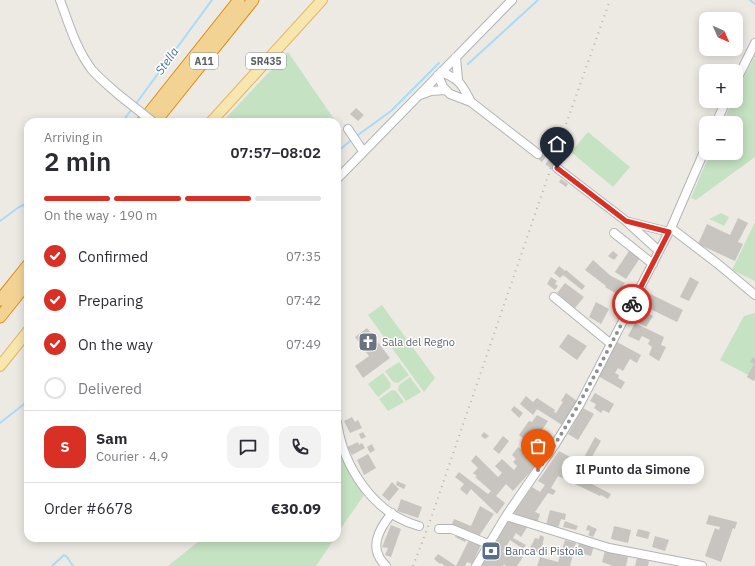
<!DOCTYPE html>
<html lang="en">
<head>
<meta charset="utf-8">
<style>
  :root { --surface:#fff; --page:#f2f2f3; --text:#2b2b33; --muted:#7c7c81; --line:#e1e1e2; --accent:#d93025 }
  body { margin:0; font-family:"IBM Plex Sans",sans-serif; background:var(--page); color:var(--text); height:100vh; display:flex; flex-direction:column; font-size:15px; white-space:nowrap }
  * { box-sizing:border-box; margin:0 }
  p { font-size:13px; color:var(--muted) }
  .icon { flex:none; width:22px; height:22px; fill:none; stroke:currentColor; stroke-width:2; stroke-linecap:round; stroke-linejoin:round }
  .map { position:relative; flex:1; overflow:hidden }
  .panel { position:absolute; left:24px; top:118px; width:317px; height:424px; display:flex; flex-direction:column; background:var(--surface); border-radius:12px; box-shadow:0 2px 10px #0003 }
  .panel>* { flex:none }
  .needle { width:26px; rotate:135deg }
  .tools { position:absolute; left:699px; top:12px; display:grid; gap:8px }
  .tools a { display:grid; place-items:center; width:44px; height:44px; border-radius:8px; background:var(--surface); box-shadow:0 2px 10px #0003; font-size:20px }
  .pin { position:absolute; display:grid; place-items:center; width:34px; height:34px; color:#fff; margin:-41px -17px; border-radius:50% 50% 50% 0; rotate:-45deg; box-shadow:0 0 4px #0007 }
  .pin .icon { rotate:45deg }
  .courier { position:absolute; display:grid; place-items:center; width:40px; height:40px; margin:-20px; border:3px solid #d93025; border-radius:50%; background:#fff; color:#222; box-shadow:0 1px 5px #0007 }
  .bubble { position:absolute; height:28px; border-radius:12px; background:var(--surface); box-shadow:0 2px 10px #0003; font-size:13px; font-weight:600; line-height:28px; text-align:center }
  .overview em { font-style:normal; font-weight:600 }
  .overview div { display:flex; flex-direction:column-reverse }
  .overview { display:flex; align-items:center; justify-content:space-between; height:68px; padding:0 20px }
  h1 { font-size:26px; font-weight:600; line-height:30px }
  .bar { display:grid; grid-template-columns:repeat(4,1fr); gap:6px 4px; align-content:center; height:48px; padding:0 20px }
  .bar i { height:5px; border-radius:3px; background:var(--line) }
  .bar .on { background:var(--accent) }
  .bar p { grid-column:span 4 }
  .line { display:flex; align-items:center; gap:10px; padding:0 20px; border-top:1px solid var(--line) }
  .line div { flex:1 }
  .round { display:grid; place-items:center; flex:none; width:42px; height:42px; border-radius:12px; background:var(--page) }
  ol { padding:0 20px; list-style:none }
  li { display:flex; align-items:center; gap:12px; height:44px }
  li p { margin-inline-start:auto }
  li .icon { padding:4px; border-radius:50%; background:var(--accent); color:#fff; stroke-width:4 }
  li:last-child { color:var(--muted) }
  li i { width:22px; height:22px; border:2px solid var(--line); border-radius:50% }
  .map>svg:first-child { display:block }
  .green { fill:#c5e2c2 }
  .lines { fill:none; stroke-linecap:round; stroke-linejoin:round }
  .stream { stroke:#a9dbf7; stroke-width:2 }
  .building { fill:#c8c5c0 }
  .minor-tunnel { stroke:#c9c7c4; stroke-width:8; stroke-dasharray:8 4; stroke-linecap:butt }
  .minor-casing { stroke:#b1b4b7; stroke-width:10 }
  .major-casing { stroke:#e4b665; stroke-width:12 }
  .highway-casing { stroke:#dc8e14; stroke-width:13 }
  .minor { stroke:#fff; stroke-width:8 }
  .major { stroke:#f7e6ae; stroke-width:10 }
  .highway { stroke:#f3d394; stroke-width:11 }
  .rail { stroke:#b2b3b3; stroke-width:2; stroke-dasharray:1 5; stroke-linecap:butt }
  .minor-bridge-casing { stroke:#b1b4b7; stroke-width:10; stroke-linecap:butt }
  .minor-bridge { stroke:#fff; stroke-width:8 }
  .done { stroke:#8f9090; stroke-width:4; stroke-dasharray:0 7.2 }
  .route { stroke:#d93025; stroke-width:5 }
  .labels { text-anchor:middle; stroke-width:3; stroke-linejoin:round; paint-order:stroke }
  .shield { fill:#fff; stroke:#8d8f92; stroke-width:1 }
  .shield-label { font-size:10px; font-weight:bold; fill:#5c5f63 }
  .worship-label { font-size:11px; fill:#5b616d; stroke:#fff; text-anchor:start }
  .service-label { font-size:11px; fill:#4e5e75; stroke:#fff; text-anchor:start }
  .water-label { font-size:12px; font-style:italic; fill:#45789f; stroke:#fff }
</style>
</head>
<body>
<div class="map">
<svg width="755" height="566" viewBox="0 0 755 566">
  <rect width="100%" height="100%" fill="#edeae4"/>
  <path class="green" d="M 288,52 L 336,122 L 222,122 Z
    M 755,55 L 755,157 L 696,200 L 691,198 L 710,153 L 736,153 L 736,123 L 723,123 L 732,101 L 736,101 L 736,93 Z
    M 588,132 L 630,167 L 613,187 L 571,152 Z
    M 721,213 L 729,217 L 724,226 L 709,219 Z
    M 755,222 L 755,281 L 732,270 Z
    M 382,305 L 435,378 L 424,392 L 368,315 Z
    M 755,313 L 755,378 L 754,381 L 747,377 L 748,375 L 720,360 L 744,316 Z
    M 399,362 L 409,375 L 398,383 L 393,382 L 385,371 Z
    M 383,373 L 391,384 L 390,388 L 378,397 L 368,384 Z
    M 410,377 L 421,392 L 406,401 L 398,390 L 399,385 Z
    M 392,390 L 396,391 L 404,402 L 388,411 L 379,399 Z
    M 337,447 L 350,473 L 364,495 L 337,534 Z
    M 203,538 L 335,538 L 316,566 L 168,566 Z"/>
  <g class="lines">
    <path class="stream" d="M 750,0 L 755,4
      M 468,64 L 538,0
      M 135,105 L 212,0
      M 122,122 L 132,109
      M 358,135 L 391,111 L 439,63
      M 337,152 L 350,141
      M 0,221 L 19,207 L 28,203
      M 0,423 L 28,401
      M 52,566 L 64,555 L 67,557 L 73,566"/>
  </g>
  <path class="building" d="M 356,108 L 364,115 L 358,121 L 350,114 Z
    M 561,179 L 568,184 L 566,187 L 559,182 Z
    M 738,218 L 748,223 L 738,242 L 743,244 L 735,261 L 698,244 L 707,224 L 730,235 Z
    M 613,251 L 618,255 L 614,260 L 608,256 Z
    M 629,251 L 640,258 L 626,279 L 615,272 Z
    M 593,260 L 611,276 L 625,283 L 617,294 L 605,287 L 606,286 L 585,270 Z
    M 559,266 L 565,271 L 566,270 L 585,286 L 582,290 L 563,275 L 560,278 L 554,273 Z
    M 551,277 L 557,281 L 555,284 L 558,286 L 555,290 L 547,284 Z
    M 690,277 L 699,282 L 689,301 L 680,297 Z
    M 565,283 L 584,297 L 575,308 L 557,293 Z
    M 646,292 L 683,310 L 677,322 L 640,304 Z
    M 596,302 L 609,309 L 601,324 L 589,317 Z
    M 642,310 L 653,316 L 646,327 L 636,322 Z
    M 635,323 L 664,337 L 661,345 L 666,347 L 659,361 L 649,355 L 652,347 L 648,344 L 650,340 L 642,336 L 639,341 L 628,336 Z
    M 367,328 L 390,358 L 363,378 L 355,366 L 369,356 L 355,337 Z
    M 568,334 L 587,346 L 577,360 L 559,347 Z
    M 617,342 L 641,355 L 637,363 L 630,359 L 623,371 L 618,368 L 615,373 L 619,375 L 618,378 L 625,382 L 621,389 L 598,376 Z
    M 753,357 L 755,358 L 755,378 L 754,381 L 747,377 L 754,364 L 750,362 Z
    M 566,393 L 577,401 L 562,425 L 537,409 L 533,415 L 520,404 L 526,396 L 533,402 L 537,398 L 555,410 L 554,412 L 556,413 L 563,402 L 561,401 Z
    M 595,393 L 614,404 L 609,413 L 603,410 L 601,413 L 594,408 L 596,404 L 590,401 Z
    M 514,406 L 523,413 L 519,418 L 511,410 Z
    M 583,408 L 594,414 L 578,440 L 568,434 Z
    M 537,415 L 548,421 L 536,439 L 531,435 L 526,441 L 519,435 L 529,421 L 532,422 Z
    M 352,417 L 355,422 L 358,420 L 362,428 L 350,433 L 344,421 Z
    M 363,432 L 366,437 L 361,439 L 359,434 Z
    M 484,432 L 489,436 L 485,439 L 481,436 Z
    M 503,436 L 509,441 L 499,454 L 493,449 Z
    M 595,437 L 601,441 L 589,462 L 591,464 L 589,469 L 595,473 L 592,479 L 583,474 L 585,469 L 581,467 L 579,470 L 564,463 L 561,468 L 611,494 L 608,499 L 601,495 L 600,496 L 558,476 L 551,488 L 556,491 L 553,495 L 548,493 L 535,512 L 540,514 L 537,524 L 512,516 L 532,487 L 540,492 L 545,485 L 538,481 L 559,451 L 581,463 Z
    M 538,439 L 548,446 L 531,471 L 513,491 L 506,484 L 496,496 L 505,503 L 497,514 L 471,489 L 467,495 L 460,489 L 464,484 L 455,477 L 459,472 L 488,494 L 491,491 L 475,477 L 477,476 L 473,473 L 478,468 L 471,461 L 476,455 L 498,477 L 502,473 L 495,466 L 502,459 L 514,470 L 517,466 L 513,462 L 516,459 L 512,455 L 518,447 L 526,453 L 531,446 L 532,448 Z
    M 358,442 L 359,445 L 362,443 L 365,448 L 352,455 L 347,447 Z
    M 372,444 L 375,450 L 370,453 L 367,447 Z
    M 368,454 L 376,468 L 364,475 L 357,460 Z
    M 397,481 L 406,485 L 404,489 L 396,485 Z
    M 392,482 L 399,489 L 389,501 L 382,495 Z
    M 401,499 L 422,507 L 418,518 L 397,511 Z
    M 480,506 L 494,514 L 479,536 L 451,526 L 454,519 L 471,526 Z
    M 550,510 L 566,514 L 565,520 L 561,519 L 558,528 L 546,525 Z
    M 709,515 L 737,522 L 735,529 L 733,528 L 721,562 L 705,556 L 715,528 L 719,530 L 720,527 L 706,524 Z
    M 509,519 L 528,526 L 521,537 L 516,533 L 513,538 L 526,545 L 523,549 L 510,540 L 503,552 L 509,556 L 512,550 L 523,557 L 517,566 L 506,566 L 504,564 L 503,566 L 482,566 Z
    M 565,521 L 578,526 L 576,530 L 563,527 Z
    M 391,525 L 401,529 L 391,557 L 385,555 L 388,548 L 382,547 Z
    M 588,525 L 597,529 L 593,537 L 588,535 L 590,531 L 586,530 Z
    M 614,526 L 631,530 L 628,543 L 611,539 Z
    M 638,529 L 650,532 L 648,539 L 636,536 Z
    M 458,533 L 468,537 L 465,542 L 455,537 Z
    M 540,535 L 544,537 L 541,553 L 529,550 L 535,538 L 539,539 Z
    M 655,536 L 669,540 L 665,551 L 652,547 Z
    M 469,540 L 481,545 L 472,564 L 467,562 L 465,566 L 456,566 Z
    M 565,540 L 576,543 L 570,566 L 537,566 L 540,557 L 558,562 Z
    M 580,541 L 594,546 L 591,556 L 580,553 L 582,548 L 578,547 Z
    M 605,551 L 628,557 L 626,566 L 613,566 L 602,562 Z
    M 438,554 L 456,566 L 445,566 L 441,563 L 440,564 L 434,559 Z
    M 637,558 L 649,561 L 648,566 L 635,566 Z"/>
  <g class="lines">
    <path class="minor-tunnel" d="M 538,154 L 557,168"/>
    <defs>
      <path id="minor" d="M 60,0 C 69,24 76,49 92,70 C 100,79 110,87 119,95
        M 456,57 L 458,80
        M 441,72 C 460,79 462,85 471,102
        M 438,75 L 443,87 L 450,94 L 471,102 L 538,154
        M 736,81 L 755,43
        M 420,95 L 431,91 L 445,90
        M 716,123 L 726,101
        M 348,129 L 363,151
        M 557,168 L 626,221 L 659,251
        M 337,179 L 512,0
        M 629,222 L 669,232
        M 671,228 L 718,264 L 755,295
        M 614,233 L 653,264
        M 554,297 L 611,344
        M 337,422 C 343,467 374,514 419,526
        M 506,516 L 609,548 L 702,566
        M 439,529 L 452,529 L 488,544
        M 386,566 C 368,549 378,530 392,513
        M 476,566 L 506,516 L 554,446 L 580,404 L 671,228 L 706,147"/>
      <path id="major" d="M 211,122 L 322,0
        M 0,366 L 28,331"/>
      <path id="highway" d="M 142,122 L 239,0
        M 155,122 L 253,0
        M 0,300 L 28,265
        M 0,317 L 28,282"/>
    </defs>
    <use href="#minor" class="minor-casing"/>
    <use href="#major" class="major-casing"/>
    <use href="#highway" class="highway-casing"/>
    <use href="#minor" class="minor"/>
    <use href="#major" class="major"/>
    <use href="#highway" class="highway"/>
    <path class="rail" d="M 413,566 L 428,527 L 558,147 L 610,0"/>
    <defs>
      <path id="minor-bridge" d="M 119,95 L 153,122"/>
    </defs>
    <use href="#minor-bridge" class="minor-bridge-casing"/>
    <use href="#minor-bridge" class="minor-bridge"/>
  </g>
  <g class="lines">
    <path class="done" d="M 538,470 C 574,418 602,361 632,304"/>
    <path class="route" d="M 557,168 L 626,221 L 669,232 L 632,304"/>
  </g>
  <defs>
    <symbol id="church-square" viewBox="-11 -11 22 22"><rect x="-9" y="-9" width="18" height="18" rx="4" fill="#6b7280" stroke="#fff"/><path d="M-1.2-6h2.4v3.5h3.3v2.4h-3.3V6h-2.4V-.1h-3.3v-2.4h3.3Z" fill="#fff"/></symbol>
    <symbol id="bank-square" viewBox="-11 -11 22 22"><rect x="-9" y="-9" width="18" height="18" rx="4" fill="#5c6f8a" stroke="#fff"/><path d="M-6-4H6V4H-6ZM0-2.3a2.3 2.3 0 1 0 0 4.6a2.3 2.3 0 1 0 0-4.6Z" fill="#fff"/></symbol>
  </defs>
  <g fill-rule="evenodd">
    <use href="#church-square" x="357" y="331" width="22" height="22"/>
    <use href="#bank-square" x="480" y="540" width="22" height="22"/>
  </g>
  <g class="labels">
    <g class="shield">
      <rect x="190" y="53" width="28" height="16" rx="3"/>
      <rect x="246" y="53" width="40" height="16" rx="3"/>
    </g>
    <g class="shield-label">
      <text x="204" y="65">A11</text>
      <text x="266" y="65">SR435</text>
    </g>
    <g class="worship-label">
      <text x="382" y="346">Sala del Regno</text>
    </g>
    <g class="service-label">
      <text x="505" y="555">Banca di Pistoia</text>
    </g>
    <g class="water-label">
      <text transform="translate(167 61) rotate(-54)" y="4">Stella</text>
    </g>
  </g>
</svg>
<div class="tools">
<a><svg class="needle" viewBox="-14 -14 28 28"><path d="M0-13l5 13h-10z" fill="#e53935"/><path d="M0 13l5-13h-10z" fill="#7c7c81"/></svg></a>
<a>+</a>
<a>−</a>
</div>
<div class="pin" style="left:538px;top:470px;background:#ea580c"><svg class="icon" aria-label="bag" viewBox="0 0 24 24"><path d="M5 8h14l-1 12H6zM9 8a3 3 0 0 1 6 0"/></svg></div>
<div class="pin" style="left:557px;top:168px;background:#1f2937"><svg class="icon" aria-label="home" viewBox="0 0 24 24"><path d="M3 11l9-7 9 7M6 9v11h12V9"/></svg></div>
<div class="courier" style="left:632px;top:304px"><svg class="icon" aria-label="bike" viewBox="0 0 24 24"><circle cx="6" cy="16" r="4"/><circle cx="18" cy="16" r="4"/><path d="M6 16l4-8h5l3 8M10 8l3 8H6M13 5h3"/></svg></div>
<div class="bubble" style="left:562px;top:456px;width:142px">Il Punto da Simone</div>
<section class="panel">
<div class="overview"><div><h1>2 min</h1><p>Arriving in</p></div><em>07:57–08:02</em></div>
<div class="bar"><i class="on"></i><i class="on"></i><i class="on"></i><i></i><p>On the way · 190 m</p></div>
<ol>
<li><svg class="icon" aria-label="check" viewBox="0 0 24 24"><path d="M5 12l5 5 9-10"/></svg>Confirmed<p>07:35</p></li>
<li><svg class="icon" aria-label="check" viewBox="0 0 24 24"><path d="M5 12l5 5 9-10"/></svg>Preparing<p>07:42</p></li>
<li><svg class="icon" aria-label="check" viewBox="0 0 24 24"><path d="M5 12l5 5 9-10"/></svg>On the way<p>07:49</p></li>
<li><i></i>Delivered</li>
</ol>
<div class="line" style="height:72px"><b class="round" style="background:var(--accent);color:#fff">S</b><div><b>Sam</b><p>Courier · 4.9</p></div><a class="round"><svg class="icon" aria-label="chat" viewBox="0 0 24 24"><path d="M4 5h16v11H9l-5 4z"/></svg></a><a class="round"><svg class="icon" aria-label="phone" viewBox="0 0 24 24"><path d="M5 4h4l2 5-3 2q2 4 5 5l2-3 5 2v4C11 20 4 13 5 4z"/></svg></a></div>
<div class="line" style="height:52px"><div>Order #6678</div><b>€30.09</b></div>
</section>
</div>
</body>
</html>
